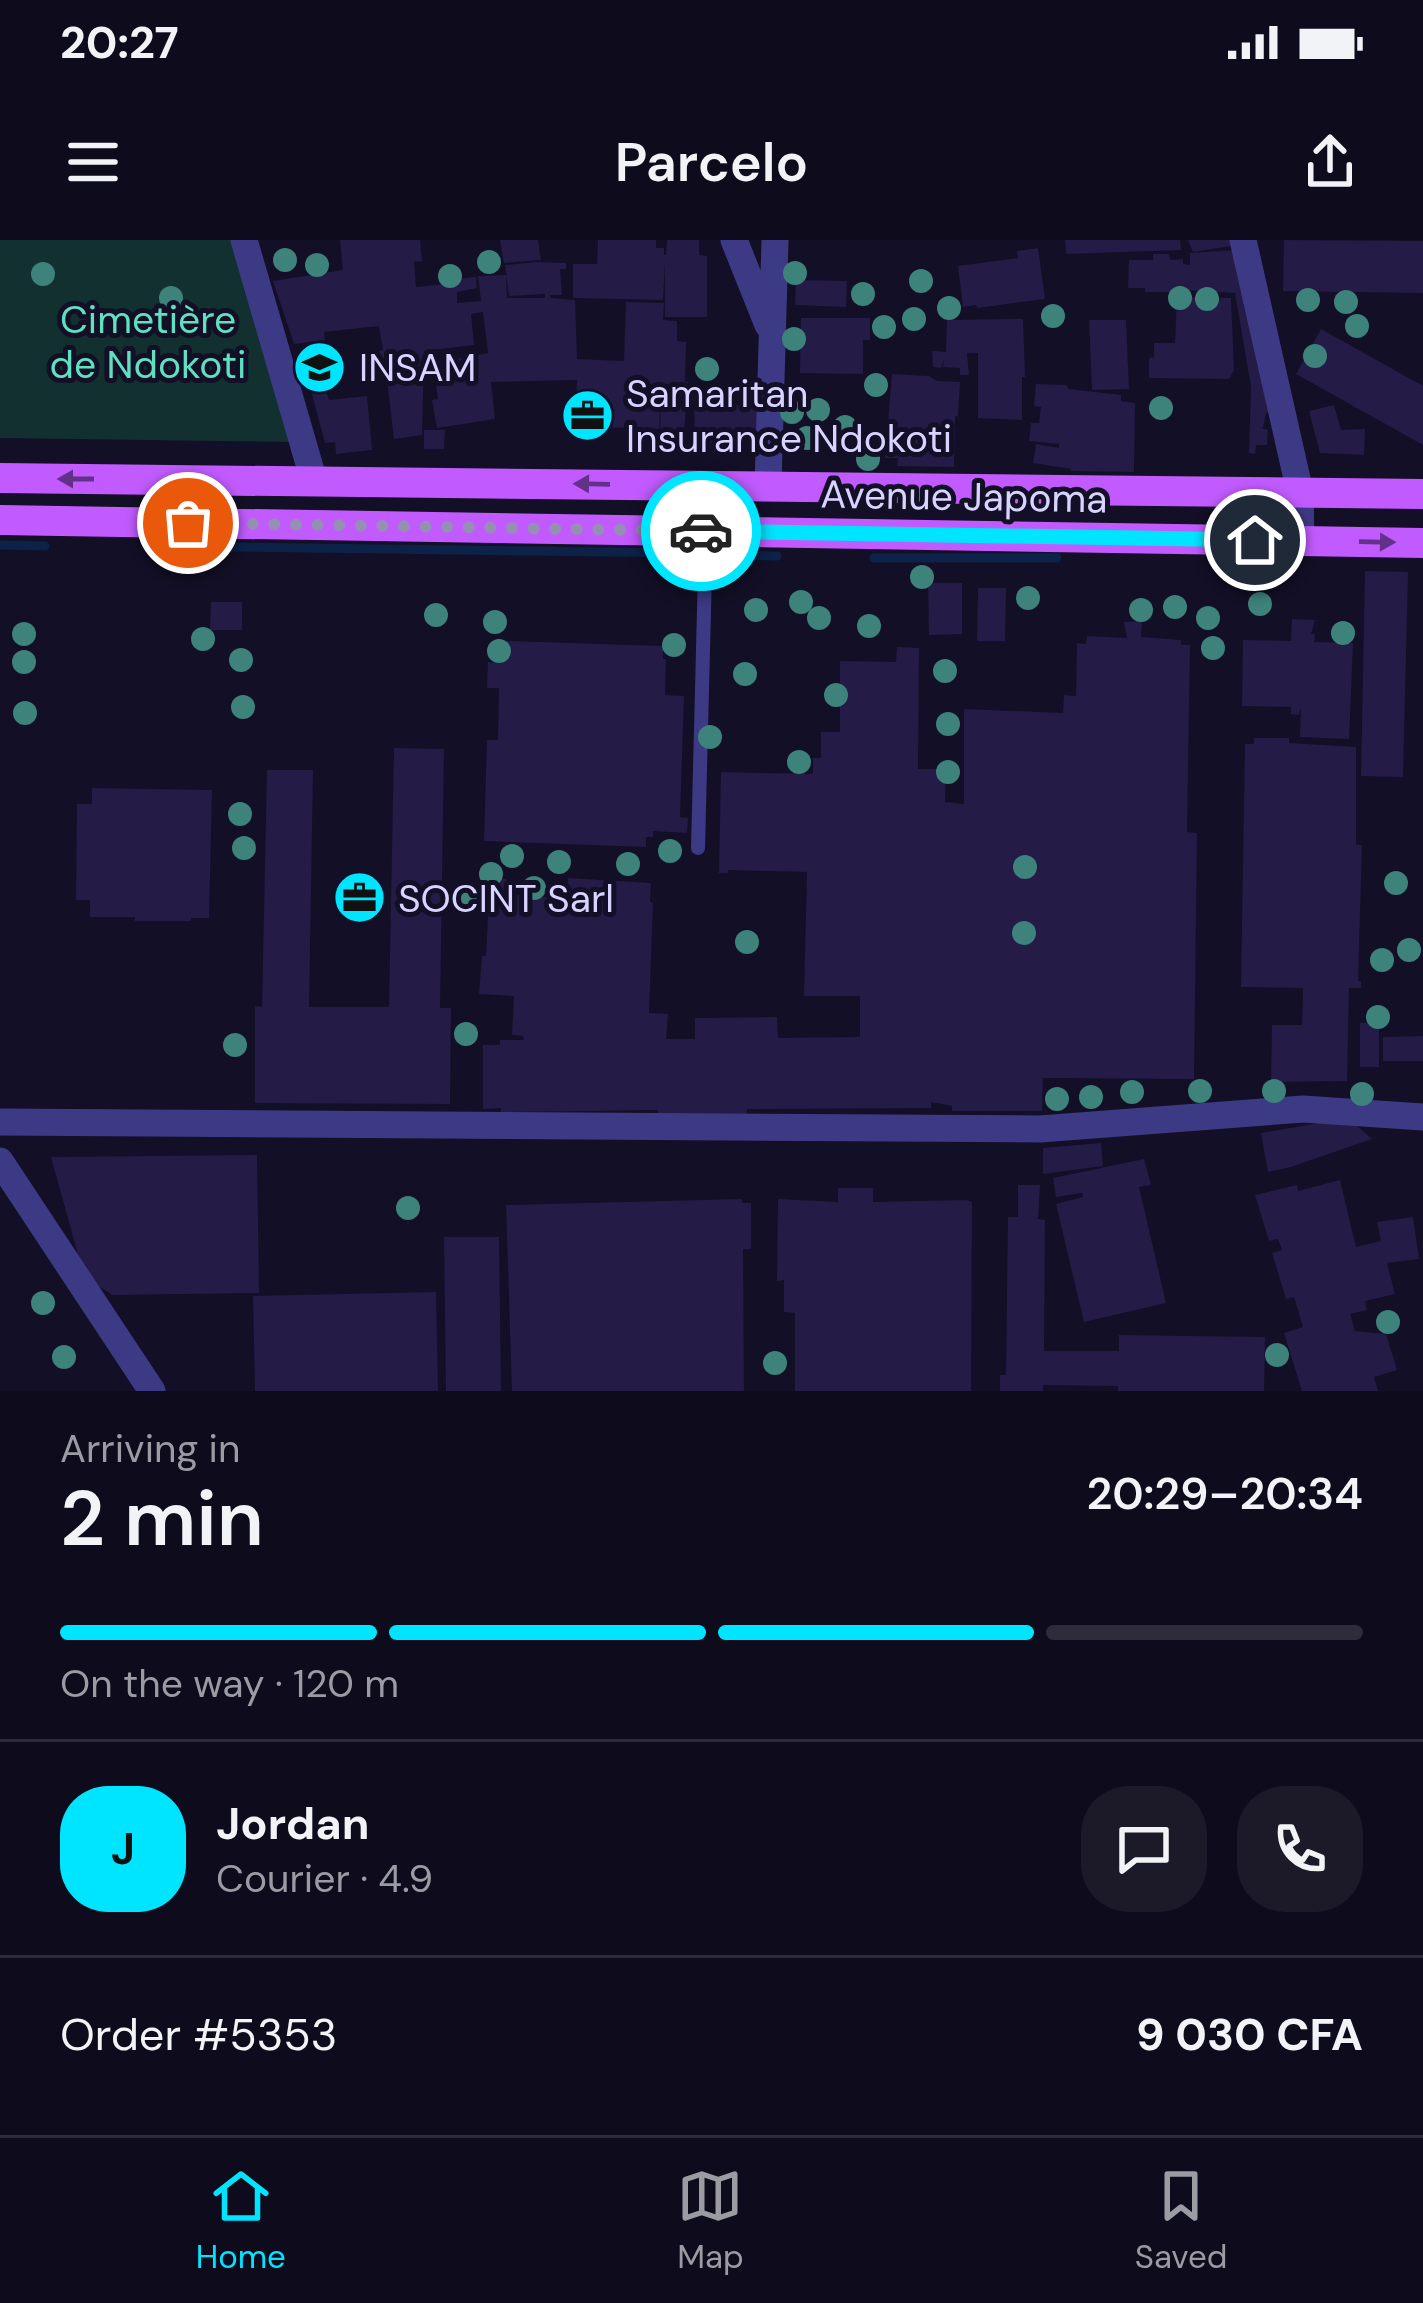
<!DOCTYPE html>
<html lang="en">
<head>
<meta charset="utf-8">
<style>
  :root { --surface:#0e0b1c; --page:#1c1929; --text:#f1f3f6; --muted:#9b9ba3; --line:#2e2b3b; --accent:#00e5ff }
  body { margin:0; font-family:"DM Sans",sans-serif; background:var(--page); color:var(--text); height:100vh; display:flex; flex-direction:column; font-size:45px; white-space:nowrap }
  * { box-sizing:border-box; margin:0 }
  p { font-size:39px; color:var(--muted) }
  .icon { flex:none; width:66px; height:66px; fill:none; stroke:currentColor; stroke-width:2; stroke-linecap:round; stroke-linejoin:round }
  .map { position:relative; height:1151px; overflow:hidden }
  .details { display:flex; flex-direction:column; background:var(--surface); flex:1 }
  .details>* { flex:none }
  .pin { position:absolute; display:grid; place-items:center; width:102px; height:102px; color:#fff; margin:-51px; border:6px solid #fff; border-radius:50%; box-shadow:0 3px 12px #0007 }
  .courier { position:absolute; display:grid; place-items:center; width:120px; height:120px; margin:-60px; border:9px solid #00e5ff; border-radius:50%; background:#fff; color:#222; box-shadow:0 3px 15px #0007 }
  .overview em { font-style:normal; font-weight:600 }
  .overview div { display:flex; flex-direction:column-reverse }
  .overview { display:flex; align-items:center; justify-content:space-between; height:204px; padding:0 60px }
  h1 { font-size:78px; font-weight:600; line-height:90px }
  .bar { display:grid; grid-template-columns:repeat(4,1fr); gap:18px 12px; align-content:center; height:144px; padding:0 60px }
  .bar i { height:15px; border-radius:9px; background:var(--line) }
  .bar .selected { background:var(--accent) }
  .bar p { grid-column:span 4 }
  .line { display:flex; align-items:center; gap:30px; padding:0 60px; border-top:3px solid var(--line) }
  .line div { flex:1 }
  .round { display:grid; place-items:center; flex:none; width:126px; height:126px; border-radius:48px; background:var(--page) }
  .status { display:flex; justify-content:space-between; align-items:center; height:84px; padding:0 60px; background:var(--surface); direction:ltr }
  .status svg { height:33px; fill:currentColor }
  header { display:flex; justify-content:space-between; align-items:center; height:156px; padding:0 60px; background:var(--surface); font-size:54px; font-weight:600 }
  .menu { display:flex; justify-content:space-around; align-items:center; height:168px; border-top:3px solid var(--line); background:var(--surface); font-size:33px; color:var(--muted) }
  .menu a { display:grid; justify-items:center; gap:6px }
  .menu .selected { color:var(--accent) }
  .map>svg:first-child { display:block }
  .green { fill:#12302f }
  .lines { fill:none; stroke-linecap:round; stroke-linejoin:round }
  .stream { stroke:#0c2248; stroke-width:9 }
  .building { fill:#241b47 }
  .service { stroke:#3d3a85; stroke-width:14 }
  .minor { stroke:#3d3a85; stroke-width:27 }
  .primary { stroke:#c25bff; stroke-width:30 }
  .tree { fill:#3d827b }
  .oneway { fill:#623188 }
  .done { stroke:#948fb3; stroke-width:12; stroke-dasharray:0 21.6 }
  .route { stroke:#00e5ff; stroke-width:15 }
  .labels { text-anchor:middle; stroke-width:10; stroke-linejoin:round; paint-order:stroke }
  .park-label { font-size:39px; fill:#5fe0c0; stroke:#130f26 }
  .poi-label { font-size:39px; fill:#d9d4ff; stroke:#130f26; text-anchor:start }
  .street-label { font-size:39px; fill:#d9d4ff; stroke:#130f26 }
</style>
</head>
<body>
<div class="status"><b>20:27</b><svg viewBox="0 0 49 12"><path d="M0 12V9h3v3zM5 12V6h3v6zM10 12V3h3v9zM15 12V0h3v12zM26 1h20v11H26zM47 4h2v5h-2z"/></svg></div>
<header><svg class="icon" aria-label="menu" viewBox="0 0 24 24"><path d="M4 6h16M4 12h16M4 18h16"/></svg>Parcelo<svg class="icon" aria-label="share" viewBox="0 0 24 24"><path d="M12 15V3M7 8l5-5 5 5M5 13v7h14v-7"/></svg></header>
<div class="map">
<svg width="1423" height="1151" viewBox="0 0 1423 1151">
  <rect width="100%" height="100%" fill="#130f26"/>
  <path class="green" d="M 0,0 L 233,0 L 296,202 L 0,198 Z"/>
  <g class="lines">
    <path class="stream" d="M 0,305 L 45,306
      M 231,307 L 689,313
      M 731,315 L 777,316
      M 874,318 L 1057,318"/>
  </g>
  <path class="building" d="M 340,0 L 420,0 L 422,21 L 414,22 L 416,47 L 456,43 L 456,39 L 476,37 L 477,48 L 457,52 L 457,63 L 481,61 L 478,36 L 506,35 L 507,58 L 545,58 L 545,54 L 509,56 L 505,25 L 538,22 L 566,23 L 566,29 L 560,29 L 562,55 L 550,55 L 551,58 L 575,60 L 577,119 L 624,121 L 626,62 L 664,63 L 663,80 L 677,81 L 677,101 L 686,102 L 685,142 L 688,142 L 683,206 L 660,205 L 661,155 L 659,189 L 575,186 L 577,140 L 491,142 L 495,179 L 437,188 L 432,160 L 438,159 L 433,123 L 488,113 L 483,72 L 471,74 L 474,105 L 424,111 L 422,195 L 394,199 L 386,132 L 382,132 L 379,111 L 383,110 L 379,86 L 324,92 L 325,100 L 294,104 L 273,41 L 343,30 Z
    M 500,0 L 538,0 L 541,20 L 504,23 Z
    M 598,0 L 656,0 L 656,8 L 664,8 L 664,15 L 666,15 L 667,0 L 699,0 L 699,15 L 707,16 L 707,77 L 665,77 L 665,24 L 663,60 L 573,58 L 573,24 L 597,24 Z
    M 1065,0 L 1180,0 L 1181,10 L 1066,14 Z
    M 1188,0 L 1231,0 L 1232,6 L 1193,12 Z
    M 1284,0 L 1423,1 L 1423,53 L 1283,51 Z
    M 1038,8 L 1045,59 L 977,68 L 976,65 L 963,67 L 958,26 L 1018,18 L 1017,11 Z
    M 1236,10 L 1271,172 L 1266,173 L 1263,188 L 1257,187 L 1268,190 L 1267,205 L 1256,205 L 1255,214 L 1249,213 L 1251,147 L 1235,53 L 1183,50 L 1183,52 L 1145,52 L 1145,48 L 1128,48 L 1129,20 L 1153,20 L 1153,14 L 1169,14 L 1170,20 L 1183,19 L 1183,24 L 1190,25 L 1190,13 Z
    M 796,40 L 847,41 L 846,67 L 795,65 Z
    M 1177,57 L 1231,58 L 1234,130 L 1229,139 L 1149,138 L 1149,118 L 1154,117 L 1154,103 L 1175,103 Z
    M 801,78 L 870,78 L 870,100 L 863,100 L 863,134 L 800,133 Z
    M 1023,79 L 1025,137 L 1022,137 L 1022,180 L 978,178 L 978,113 L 967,113 L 969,135 L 960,135 L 960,128 L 943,127 L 944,119 L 941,128 L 933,127 L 932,111 L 946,112 L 947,80 Z
    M 1089,80 L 1126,80 L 1129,149 L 1092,150 Z
    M 1321,89 L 1423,146 L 1423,205 L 1296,134 Z
    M 319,128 L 329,160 L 367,156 L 372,210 L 336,214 L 335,202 L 325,203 L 306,132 Z
    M 892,134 L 929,136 L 937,141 L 960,142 L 958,176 L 955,176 L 954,227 L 897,226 L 898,218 L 885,218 Z
    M 1036,144 L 1066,145 L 1069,149 L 1121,155 L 1121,161 L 1135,163 L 1134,232 L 1071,231 L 1071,229 L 1033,223 L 1036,204 L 1059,208 L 1059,204 L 1029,201 L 1031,183 L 1039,183 L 1041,167 L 1034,166 Z
    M 694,156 L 730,156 L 732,165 L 761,165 L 761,198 L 730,196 L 729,208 L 695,208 Z
    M 1334,165 L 1341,190 L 1365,189 L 1364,215 L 1320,213 L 1309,171 Z
    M 424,190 L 445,190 L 444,209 L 424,209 Z
    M 1365,331 L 1408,332 L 1403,537 L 1361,536 Z
    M 928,343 L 962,343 L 962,394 L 929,395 Z
    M 978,348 L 1006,348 L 1005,401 L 977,401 Z
    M 211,362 L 242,362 L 242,390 L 210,390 Z
    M 1292,379 L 1315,380 L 1311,394 L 1315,394 L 1314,402 L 1353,403 L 1349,499 L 1300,497 L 1301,468 L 1299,475 L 1291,474 L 1291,467 L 1242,466 L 1243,400 L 1291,401 Z
    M 1142,381 L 1141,397 L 1181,400 L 1181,405 L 1190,405 L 1187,592 L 1197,593 L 1194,839 L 1043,838 L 1042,871 L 952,871 L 952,866 L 931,862 L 931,868 L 747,869 L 747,875 L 658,877 L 658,870 L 501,872 L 501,868 L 483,869 L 483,805 L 500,805 L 500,800 L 524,800 L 523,796 L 512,795 L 514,756 L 479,754 L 482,716 L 486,716 L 490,638 L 506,639 L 506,654 L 558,658 L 558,653 L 567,653 L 568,638 L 651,643 L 650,662 L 653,663 L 649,773 L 668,774 L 666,799 L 695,799 L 695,778 L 777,777 L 778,798 L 860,797 L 860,756 L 804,756 L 807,632 L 728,630 L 728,633 L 719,633 L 721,532 L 813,534 L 813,518 L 821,518 L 821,492 L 840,492 L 840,421 L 896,422 L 897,407 L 919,408 L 918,529 L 946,529 L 945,562 L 964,564 L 964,469 L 1063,473 L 1064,455 L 1076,456 L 1077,403 L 1086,404 L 1087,396 L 1127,398 L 1124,382 Z
    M 507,401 L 663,406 L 663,419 L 666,419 L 665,455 L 684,456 L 680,577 L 688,578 L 687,593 L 653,591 L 653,597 L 646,597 L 646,607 L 484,601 L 487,500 L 498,500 L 499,448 L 487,448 L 488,422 L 499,423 L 500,406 L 507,406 Z
    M 1254,498 L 1289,498 L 1289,503 L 1356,507 L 1356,605 L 1362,605 L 1358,741 L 1361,741 L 1361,748 L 1349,748 L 1347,841 L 1271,842 L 1272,785 L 1302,785 L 1303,748 L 1241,747 L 1245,504 L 1254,504 Z
    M 394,508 L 444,509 L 440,768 L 451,768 L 450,864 L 255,863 L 255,766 L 262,767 L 267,530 L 313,530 L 309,767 L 389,767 Z
    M 92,548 L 212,550 L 209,678 L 191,678 L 191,681 L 135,681 L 135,677 L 90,677 L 90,660 L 76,660 L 77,564 L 92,564 Z
    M 1379,782 L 1379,827 L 1360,827 L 1360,783 Z
    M 1423,796 L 1423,821 L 1383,821 L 1383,797 Z
    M 1348,878 L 1372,899 L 1291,927 L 1268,932 L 1261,893 Z
    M 1101,903 L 1103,926 L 1043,934 L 1043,908 Z
    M 257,915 L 259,1053 L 112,1055 L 84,1036 L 51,917 Z
    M 1144,919 L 1151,945 L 1139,947 L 1166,1063 L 1084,1082 L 1056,964 L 1083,957 L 1082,953 L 1056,957 L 1053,938 Z
    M 1340,940 L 1356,1007 L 1381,1001 L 1377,982 L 1413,977 L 1419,1019 L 1387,1023 L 1395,1054 L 1365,1061 L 1367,1070 L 1350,1074 L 1355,1091 L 1386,1094 L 1397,1130 L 1374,1137 L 1378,1151 L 1302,1151 L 1284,1093 L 1303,1087 L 1294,1057 L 1286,1059 L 1272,1013 L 1282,1010 L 1278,999 L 1269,1001 L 1255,955 L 1297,945 L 1298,951 Z
    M 1018,945 L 1040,945 L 1038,979 L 1045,980 L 1044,1111 L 1119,1111 L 1119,1095 L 1265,1097 L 1264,1151 L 1118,1151 L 1118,1146 L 1043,1145 L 1043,1151 L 1000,1151 L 1000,1135 L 1006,1135 L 1008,977 L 1018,977 Z
    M 838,948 L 873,948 L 873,962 L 966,960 L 972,962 L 971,1151 L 795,1151 L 795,1073 L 784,1072 L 784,1040 L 777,1041 L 778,959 L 838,962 Z
    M 742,959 L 742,963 L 751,963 L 751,1009 L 743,1009 L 744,1151 L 512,1151 L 506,965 Z
    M 444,997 L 499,997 L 501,1151 L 446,1151 Z
    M 436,1052 L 438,1151 L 255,1151 L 253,1056 Z"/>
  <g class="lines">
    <path class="service" d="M 698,608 L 706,291"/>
    <path class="minor" d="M 244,0 L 314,241
      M 734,0 L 768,85
      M 1243,0 L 1300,252 L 1301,301
      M 768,246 L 775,0
      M 0,882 L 1040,889 L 1303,869 L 1423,877
      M 0,921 L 152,1151"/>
    <path class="primary" d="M 0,238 L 1423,254
      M 0,280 L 1423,303"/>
  </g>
  <g class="tree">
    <circle cx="285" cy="20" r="12"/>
    <circle cx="489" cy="22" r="12"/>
    <circle cx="317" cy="25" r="12"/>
    <circle cx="795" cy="33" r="12"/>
    <circle cx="43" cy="34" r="12"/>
    <circle cx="450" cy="36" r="12"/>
    <circle cx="921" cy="41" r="12"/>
    <circle cx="863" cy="54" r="12"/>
    <circle cx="171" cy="58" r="12"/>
    <circle cx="1180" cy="58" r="12"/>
    <circle cx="1207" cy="59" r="12"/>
    <circle cx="1308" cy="60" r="12"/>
    <circle cx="1346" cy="62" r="12"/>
    <circle cx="949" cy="68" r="12"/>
    <circle cx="1053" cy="76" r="12"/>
    <circle cx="914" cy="79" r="12"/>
    <circle cx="1357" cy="86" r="12"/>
    <circle cx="884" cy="87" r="12"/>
    <circle cx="794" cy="99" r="12"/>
    <circle cx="1315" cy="116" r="12"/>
    <circle cx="707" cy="129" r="12"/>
    <circle cx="876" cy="145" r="12"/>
    <circle cx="1161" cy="168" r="12"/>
    <circle cx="818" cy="170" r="12"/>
    <circle cx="792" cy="172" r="12"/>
    <circle cx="845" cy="187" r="12"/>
    <circle cx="807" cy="198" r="12"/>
    <circle cx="868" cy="219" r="12"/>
    <circle cx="922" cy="337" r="12"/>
    <circle cx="1028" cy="358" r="12"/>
    <circle cx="801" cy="362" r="12"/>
    <circle cx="1260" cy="364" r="12"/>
    <circle cx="1175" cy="367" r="12"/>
    <circle cx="756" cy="370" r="12"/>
    <circle cx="1141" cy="370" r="12"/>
    <circle cx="436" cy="375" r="12"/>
    <circle cx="819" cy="378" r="12"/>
    <circle cx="1208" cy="378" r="12"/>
    <circle cx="495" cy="382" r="12"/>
    <circle cx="869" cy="386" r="12"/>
    <circle cx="1343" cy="393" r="12"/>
    <circle cx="24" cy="394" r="12"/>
    <circle cx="203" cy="399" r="12"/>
    <circle cx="674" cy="405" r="12"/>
    <circle cx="1213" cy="408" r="12"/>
    <circle cx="499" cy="411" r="12"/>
    <circle cx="241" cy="420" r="12"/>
    <circle cx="24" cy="422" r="12"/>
    <circle cx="945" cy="431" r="12"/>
    <circle cx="745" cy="434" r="12"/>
    <circle cx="836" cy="455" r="12"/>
    <circle cx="243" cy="467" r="12"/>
    <circle cx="25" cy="473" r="12"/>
    <circle cx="948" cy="484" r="12"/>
    <circle cx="710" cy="497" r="12"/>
    <circle cx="799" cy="522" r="12"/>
    <circle cx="948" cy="532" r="12"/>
    <circle cx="240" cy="574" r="12"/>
    <circle cx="244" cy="608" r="12"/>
    <circle cx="670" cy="611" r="12"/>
    <circle cx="512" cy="616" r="12"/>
    <circle cx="559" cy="622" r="12"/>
    <circle cx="628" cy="624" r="12"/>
    <circle cx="1025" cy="627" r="12"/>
    <circle cx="491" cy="634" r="12"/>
    <circle cx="1396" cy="643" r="12"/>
    <circle cx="534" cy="648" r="12"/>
    <circle cx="469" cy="657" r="12"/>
    <circle cx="1024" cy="693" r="12"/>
    <circle cx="747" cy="702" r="12"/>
    <circle cx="1409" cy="710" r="12"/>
    <circle cx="1382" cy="720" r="12"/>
    <circle cx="1378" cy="777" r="12"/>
    <circle cx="466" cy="794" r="12"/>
    <circle cx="235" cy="805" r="12"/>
    <circle cx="1200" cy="851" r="12"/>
    <circle cx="1274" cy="851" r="12"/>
    <circle cx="1132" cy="852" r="12"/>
    <circle cx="1362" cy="854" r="12"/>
    <circle cx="1091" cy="857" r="12"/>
    <circle cx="1057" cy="859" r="12"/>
    <circle cx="408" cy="968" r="12"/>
    <circle cx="43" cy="1063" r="12"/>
    <circle cx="1388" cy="1082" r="12"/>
    <circle cx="1277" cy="1115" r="12"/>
    <circle cx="64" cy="1117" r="12"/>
    <circle cx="775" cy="1123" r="12"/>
  </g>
  <defs><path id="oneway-solid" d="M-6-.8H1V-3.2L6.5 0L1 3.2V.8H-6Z" transform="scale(3)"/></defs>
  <g class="oneway">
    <use href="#oneway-solid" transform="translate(76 239) rotate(-180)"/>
    <use href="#oneway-solid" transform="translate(592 244) rotate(-179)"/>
    <use href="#oneway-solid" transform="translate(1377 302) rotate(1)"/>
  </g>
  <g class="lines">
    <path class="done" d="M 188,283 L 701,291"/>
    <path class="route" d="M 701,291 L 1255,300"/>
  </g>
  <defs>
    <symbol id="school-disc" viewBox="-11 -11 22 22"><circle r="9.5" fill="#00e5ff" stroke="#130f26"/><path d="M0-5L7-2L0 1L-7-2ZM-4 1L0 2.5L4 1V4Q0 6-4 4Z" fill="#111"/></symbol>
    <symbol id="office-disc" viewBox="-11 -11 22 22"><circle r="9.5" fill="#00e5ff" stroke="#130f26"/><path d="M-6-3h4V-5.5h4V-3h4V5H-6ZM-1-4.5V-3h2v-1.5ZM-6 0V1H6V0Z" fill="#111"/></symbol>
  </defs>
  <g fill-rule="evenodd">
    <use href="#school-disc" x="290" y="98" width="59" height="59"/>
    <use href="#office-disc" x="558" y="146" width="59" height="59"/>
    <use href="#office-disc" x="330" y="628" width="59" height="59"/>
  </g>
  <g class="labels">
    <g class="park-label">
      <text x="148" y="93">Cimetière<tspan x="148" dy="45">de Ndokoti</tspan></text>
    </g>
    <g class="poi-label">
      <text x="359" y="141">INSAM</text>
      <text x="626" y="167">Samaritan<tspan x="626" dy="45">Insurance Ndokoti</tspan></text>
      <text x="398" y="672">SOCINT Sarl</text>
    </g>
    <g class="street-label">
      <text transform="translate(964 256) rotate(1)" y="14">Avenue Japoma</text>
    </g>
  </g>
</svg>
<div class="pin" style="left:188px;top:283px;background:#ea580c"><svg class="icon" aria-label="bag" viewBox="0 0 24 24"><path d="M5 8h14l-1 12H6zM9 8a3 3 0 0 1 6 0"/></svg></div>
<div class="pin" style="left:1255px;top:300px;background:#1f2937"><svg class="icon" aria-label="home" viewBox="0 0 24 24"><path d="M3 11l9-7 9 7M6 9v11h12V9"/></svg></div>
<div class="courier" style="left:701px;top:291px"><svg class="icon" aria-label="car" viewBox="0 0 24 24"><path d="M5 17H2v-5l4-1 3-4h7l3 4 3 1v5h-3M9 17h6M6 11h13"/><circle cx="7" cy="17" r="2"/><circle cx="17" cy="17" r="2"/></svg></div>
</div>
<section class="details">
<div class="overview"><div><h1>2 min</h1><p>Arriving in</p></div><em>20:29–20:34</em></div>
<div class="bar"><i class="selected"></i><i class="selected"></i><i class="selected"></i><i></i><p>On the way · 120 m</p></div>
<div class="line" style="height:216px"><b class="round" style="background:var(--accent);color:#111">J</b><div><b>Jordan</b><p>Courier · 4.9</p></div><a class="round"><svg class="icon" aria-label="chat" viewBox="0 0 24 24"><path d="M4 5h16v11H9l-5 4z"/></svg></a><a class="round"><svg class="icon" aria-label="phone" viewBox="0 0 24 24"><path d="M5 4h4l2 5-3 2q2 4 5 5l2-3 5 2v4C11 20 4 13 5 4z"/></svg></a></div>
<div class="line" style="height:156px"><div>Order #5353</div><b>9 030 CFA</b></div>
</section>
<nav class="menu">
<a class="selected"><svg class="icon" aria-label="home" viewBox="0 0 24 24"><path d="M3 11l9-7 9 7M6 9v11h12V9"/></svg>Home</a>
<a><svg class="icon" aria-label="map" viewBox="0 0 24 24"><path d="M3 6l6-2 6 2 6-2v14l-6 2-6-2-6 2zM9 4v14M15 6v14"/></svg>Map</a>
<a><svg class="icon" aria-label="saved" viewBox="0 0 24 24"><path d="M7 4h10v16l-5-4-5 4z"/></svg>Saved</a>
</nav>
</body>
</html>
